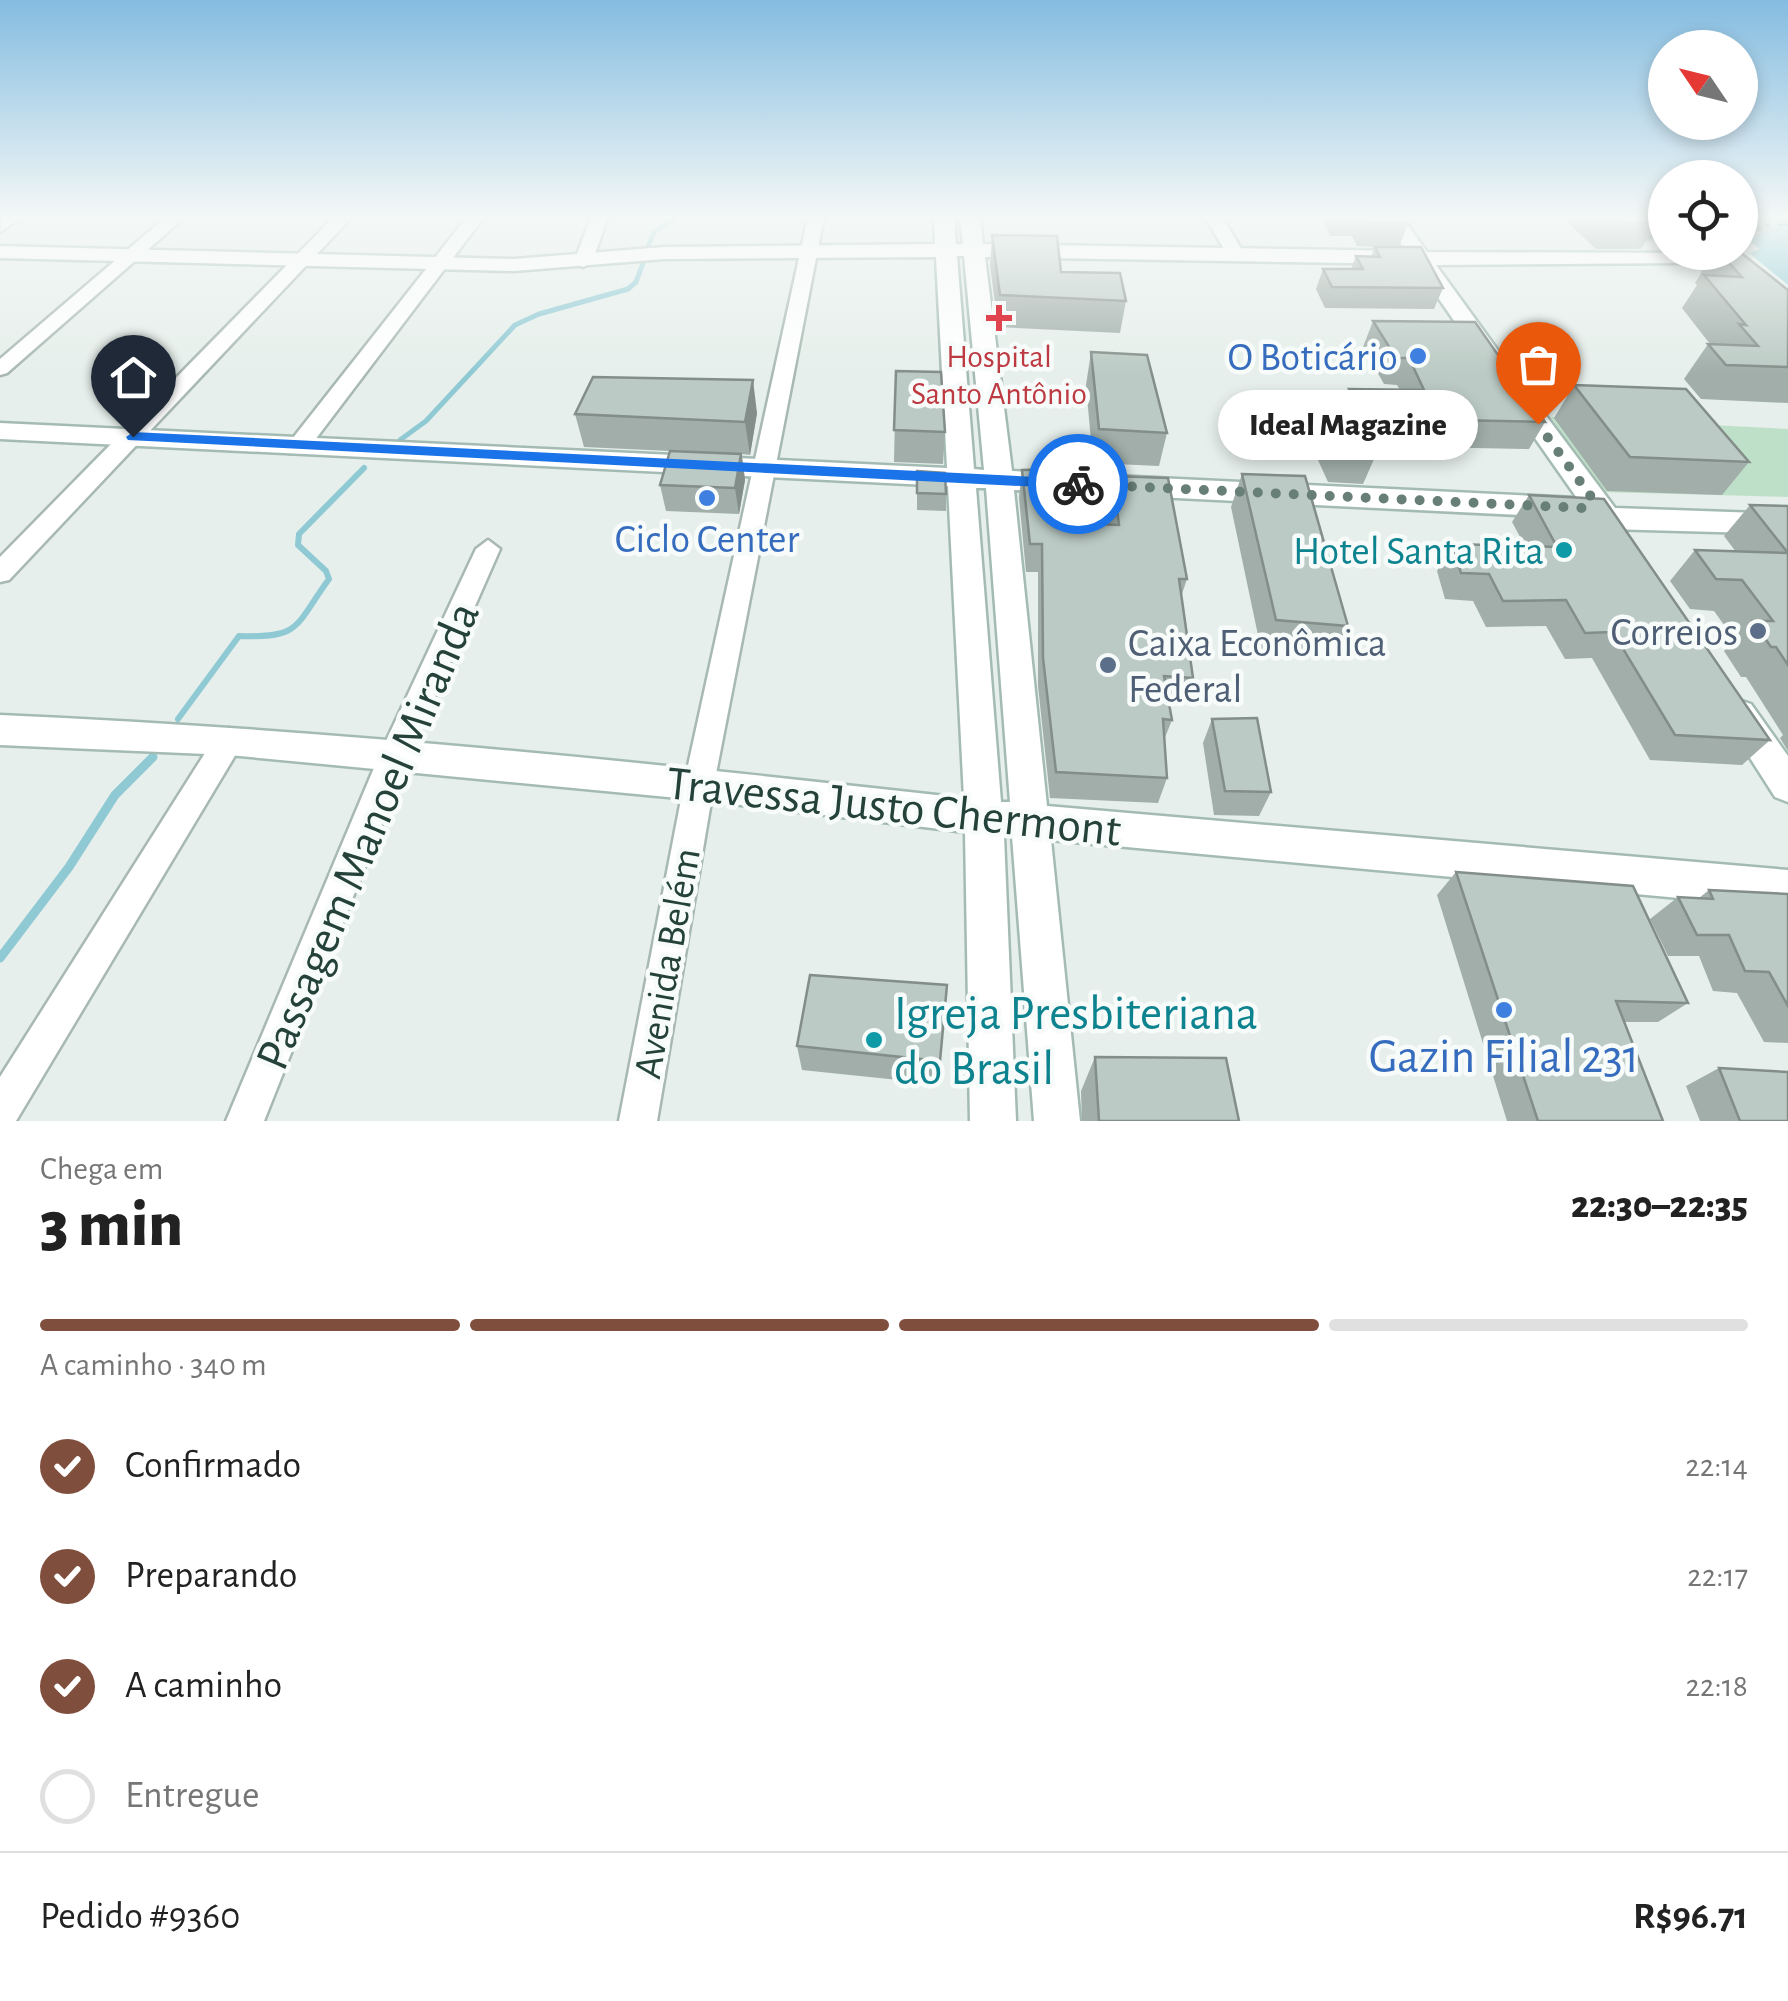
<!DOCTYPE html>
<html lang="pt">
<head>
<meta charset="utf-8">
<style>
  :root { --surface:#fff; --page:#f6f6f6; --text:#222; --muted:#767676; --line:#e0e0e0; --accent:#804e3d }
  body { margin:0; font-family:"Alegreya Sans",sans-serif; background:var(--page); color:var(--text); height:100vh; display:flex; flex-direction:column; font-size:38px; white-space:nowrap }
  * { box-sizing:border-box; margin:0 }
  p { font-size:32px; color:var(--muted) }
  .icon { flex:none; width:55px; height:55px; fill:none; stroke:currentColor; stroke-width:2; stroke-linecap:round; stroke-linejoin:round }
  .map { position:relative; height:1121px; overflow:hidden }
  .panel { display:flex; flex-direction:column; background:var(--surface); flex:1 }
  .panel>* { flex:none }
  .needle { width:65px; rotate:305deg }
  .fabs { position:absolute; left:1648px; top:30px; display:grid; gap:20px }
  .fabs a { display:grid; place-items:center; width:110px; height:110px; border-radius:50%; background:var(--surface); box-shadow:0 5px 15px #0003; font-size:50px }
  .pin { position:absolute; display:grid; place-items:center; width:85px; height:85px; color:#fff; margin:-102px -42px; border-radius:50% 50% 50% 0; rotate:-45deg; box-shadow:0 0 10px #0007 }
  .pin .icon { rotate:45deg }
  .courier { position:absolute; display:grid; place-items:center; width:100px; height:100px; margin:-50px; border:8px solid #1a73e8; border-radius:50%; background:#fff; color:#222; box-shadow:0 2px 12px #0007 }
  .bubble { position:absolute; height:70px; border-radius:35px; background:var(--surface); box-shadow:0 5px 15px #0003; font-size:32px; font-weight:800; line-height:70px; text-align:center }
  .summary em { font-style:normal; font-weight:800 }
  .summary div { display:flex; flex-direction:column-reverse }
  .summary { display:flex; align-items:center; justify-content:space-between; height:170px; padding:0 40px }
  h1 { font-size:65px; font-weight:800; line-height:75px }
  .bar { display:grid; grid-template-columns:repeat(4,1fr); gap:15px 10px; align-content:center; height:120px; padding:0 40px }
  .bar i { height:12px; border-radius:8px; background:var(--line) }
  .bar .current { background:var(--accent) }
  .bar p { grid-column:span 4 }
  .line { display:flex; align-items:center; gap:25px; padding:0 40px; border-top:2px solid var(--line) }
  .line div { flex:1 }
  ol { padding:0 40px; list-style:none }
  li { display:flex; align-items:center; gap:30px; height:110px }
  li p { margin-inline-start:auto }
  li .icon { padding:10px; border-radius:50%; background:var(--accent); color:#fff; stroke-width:4 }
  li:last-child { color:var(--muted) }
  li i { width:55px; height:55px; border:5px solid var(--line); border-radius:50% }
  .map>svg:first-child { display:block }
  .green { fill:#bfe0c8 }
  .water { fill:#8ec9d4 }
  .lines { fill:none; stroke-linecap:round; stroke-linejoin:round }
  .stream-far2 { stroke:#8ec9d4; stroke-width:5 }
  .stream-far1 { stroke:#8ec9d4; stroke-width:6 }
  .stream { stroke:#8ec9d4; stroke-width:9 }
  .ferry { stroke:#1c6f80; stroke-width:2.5; stroke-dasharray:10 8; stroke-linecap:butt }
  .street-casing { stroke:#a8b8b2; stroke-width:5 }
  .secondary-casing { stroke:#a4bbb3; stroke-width:5 }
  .primary-casing { stroke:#c2cac8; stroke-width:5 }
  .street { fill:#fff; fill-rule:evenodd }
  .secondary { fill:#fff; fill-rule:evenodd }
  .primary { fill:#6aa596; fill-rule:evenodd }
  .wall { fill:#a1aea9 }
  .shaded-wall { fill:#838d89 }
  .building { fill:#bbcac4; stroke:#838d89; stroke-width:2.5 }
  .route { fill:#1a73e8 }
  .done { stroke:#687f78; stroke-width:10; stroke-dasharray:0 18 }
  .health-dot { fill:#e0444e; stroke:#f7fbf9; stroke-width:4 }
  .shop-dot { fill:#3f7fe0; stroke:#f7fbf9; stroke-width:4 }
  .culture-dot { fill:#0f9aa8; stroke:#f7fbf9; stroke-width:4 }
  .service-dot { fill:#5c6f8a; stroke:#f7fbf9; stroke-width:4 }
  .labels { text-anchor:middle; stroke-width:9; stroke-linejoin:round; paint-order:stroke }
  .far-health-label { font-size:32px; fill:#be3a42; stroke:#f7fbf9 }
  .shop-label { font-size:40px; fill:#366cbe; stroke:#f7fbf9; text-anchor:end }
  .culture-label { font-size:40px; fill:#0d838f; stroke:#f7fbf9; text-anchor:end }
  .service-label { font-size:40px; fill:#4e5e75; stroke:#f7fbf9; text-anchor:end }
  .street-label { font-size:40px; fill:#24423a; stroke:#f7fbf9 }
  .near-street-label { font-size:48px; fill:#24423a; stroke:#f7fbf9 }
  .near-culture-label { font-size:48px; fill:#0d838f; stroke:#f7fbf9; text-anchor:start }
  .near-shop-label { font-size:48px; fill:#366cbe; stroke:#f7fbf9 }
</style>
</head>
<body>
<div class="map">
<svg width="1788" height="1121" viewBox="0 0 1788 1121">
  <rect width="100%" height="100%" fill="#e6efeb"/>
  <path class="green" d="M 1551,417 L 1788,429 L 1788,497 L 1600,492 Z"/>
  <path class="water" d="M 1740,217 L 1788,217 L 1788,285 L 1749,253 L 1760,249 L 1740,234 Z"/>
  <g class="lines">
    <path class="stream-far2" d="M 647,249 L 654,232 L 678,217
      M 400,440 L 426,421 L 515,325 L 539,314 L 628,289 L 636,282 L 643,263"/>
    <path class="stream-far1" d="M 178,719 L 239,636 C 302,638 294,627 329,579 L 326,571 L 298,545 L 299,534 L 364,468"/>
    <path class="stream" d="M 0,958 L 69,867 L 115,795 L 153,757"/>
    <path class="ferry" d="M 1760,226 L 1788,224"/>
    <defs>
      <path id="street" d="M 2,217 L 22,217 L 0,232 Z
        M 166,217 L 185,217 L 7,373 L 0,375 L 0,359 Z
        M 334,217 L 352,217 L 9,580 L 0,582 L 0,557 Z
        M 467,217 L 484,217 L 305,453 L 289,453 L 286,448 L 289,443 Z
        M 591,217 L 608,217 L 592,262 L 583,267 L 574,262 Z
        M 808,217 L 824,217 L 714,784 L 657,1121 L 619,1121 L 684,784 Z
        M 1205,217 L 1222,217 L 1245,255 L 1242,259 L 1230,259 Z
        M 488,540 L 500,549 L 409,756 L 264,1121 L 226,1121 L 379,756 L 476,549 Z
        M 229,728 L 239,731 L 244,740 L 239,749 L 16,1121 L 0,1121 L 0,1077 L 219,731 Z"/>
      <path id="secondary" d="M 934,217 L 954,217 L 956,244 L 963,244 L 960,217 L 980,217 L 983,244 L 1406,251 L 1382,217 L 1402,217 L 1427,252 L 1691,253 L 1695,257 L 1691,261 L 1684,263 L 1436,265 L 1499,352 L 1487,359 L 1479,357 L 1415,264 L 985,257 L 1012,471 L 1577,498 L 1504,394 L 1517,386 L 1526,389 L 1615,508 L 1788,514 L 1788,534 L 1607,529 L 1579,518 L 1014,490 L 1047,806 L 1788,870 L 1788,908 L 1051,840 L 1080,1121 L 1034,1121 L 1012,836 L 1004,836 L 1016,1121 L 970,1121 L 965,832 L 699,800 L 229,755 L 0,745 L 0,715 C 323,729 643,762 964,798 L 948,486 L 0,439 L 0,423 L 947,468 L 936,257 L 664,259 L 514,271 L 0,258 L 0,246 L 514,259 L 664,247 L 935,244 ZM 957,256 L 964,256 L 984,470 L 974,469 ZM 976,488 L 986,488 L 1010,802 L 1001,802 Z
        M 1739,700 L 1751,704 L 1788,756 L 1788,802 L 1775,797 L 1722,714 L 1727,704 Z"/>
      <path id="primary" d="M 1754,221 L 1764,227 L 1761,231 L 1740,234 L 1740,222 Z
        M 1665,226 L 1665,238 L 1647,239 L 1637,233 L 1640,229 Z
        M 1667,252 C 1729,252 1745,281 1788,320 L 1788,339 L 1780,337 L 1709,272 Z"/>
    </defs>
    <use href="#street" class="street-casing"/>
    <use href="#secondary" class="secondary-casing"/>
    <use href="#primary" class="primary-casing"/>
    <use href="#street" class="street"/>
    <use href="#secondary" class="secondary"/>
    <use href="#primary" class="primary"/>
  </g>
  <path class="wall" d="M 1321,217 L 1403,217 L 1408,224 L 1399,247 L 1443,288 L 1434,309 L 1325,308 L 1316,289 L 1323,269 L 1351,269 L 1356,256 L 1371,257 L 1375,247 L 1357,246 L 1352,236 L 1330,236 Z
    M 1569,217 L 1650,217 L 1657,223 L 1641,249 L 1596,249 L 1567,222 Z
    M 992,235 L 1061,272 L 1126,301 L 1120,333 L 998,327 L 990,265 Z
    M 1714,252 L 1740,252 L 1788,290 L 1788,403 L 1701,399 L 1684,379 L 1708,344 L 1710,344 L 1682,308 L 1697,285 L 1695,283 Z
    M 1373,321 L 1545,422 L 1529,449 L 1370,446 L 1375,457 L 1363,484 L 1328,482 L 1303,427 L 1313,400 L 1345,400 L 1349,389 L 1400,390 L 1397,385 L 1384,384 L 1363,347 Z
    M 1091,352 L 1167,433 L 1159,466 L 1093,463 L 1086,385 Z
    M 896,371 L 945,432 L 943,464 L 894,462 Z
    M 1574,385 L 1749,462 L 1722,495 L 1607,491 L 1554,418 Z
    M 757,413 L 750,455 L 742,454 L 745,480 L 739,514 L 666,511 L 660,485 L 670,451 L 584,447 L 575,414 Z
    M 1022,470 L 1069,523 L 1109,525 L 1107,504 L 1113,476 L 1187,579 L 1181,597 L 1193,678 L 1183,705 L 1169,704 L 1172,720 L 1164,740 L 1167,778 L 1158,803 L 1050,798 L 1038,686 L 1038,572 L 1026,572 L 1019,498 Z
    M 917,471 L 946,494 L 946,511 L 917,510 Z
    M 1242,474 L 1348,626 L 1331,659 L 1262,654 L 1231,507 Z
    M 1529,495 L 1770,740 L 1742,765 L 1650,760 L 1592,658 L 1565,659 L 1546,626 L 1486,627 L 1473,601 L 1445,599 L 1437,571 L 1452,544 L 1525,546 L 1512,522 Z
    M 1750,505 L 1788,506 L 1788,751 L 1780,738 L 1783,735 L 1746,677 L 1741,677 L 1724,651 L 1735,640 L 1714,611 L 1690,609 L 1670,581 L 1695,550 L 1736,552 L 1724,536 Z
    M 1212,719 L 1271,792 L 1259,816 L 1214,815 L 1203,743 Z
    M 1456,872 L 1688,1003 L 1658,1022 L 1624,1022 L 1663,1121 L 1507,1121 L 1437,895 Z
    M 1709,890 L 1788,894 L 1788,1043 L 1764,1042 L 1737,993 L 1713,991 L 1699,956 L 1668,956 L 1650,919 L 1678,897 L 1699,898 Z
    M 947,985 L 937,1084 L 802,1070 L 797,1046 Z
    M 1095,1057 L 1239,1121 L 1082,1121 L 1081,1091 Z
    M 1719,1068 L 1788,1121 L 1700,1121 L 1686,1086 Z"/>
  <path class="shaded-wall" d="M 753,380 L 757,413 L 750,455 L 745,422 Z
    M 741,454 L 745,480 L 739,514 L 735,488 Z"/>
  <path class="building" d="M 1362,217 L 1403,217 L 1408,224 L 1365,223 Z
    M 1605,217 L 1650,217 L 1657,223 L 1610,222 Z
    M 992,235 L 1057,236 L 1061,272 L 1120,273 L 1126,301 L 1000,295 Z
    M 1375,247 L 1421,247 L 1443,288 L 1332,287 L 1323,269 L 1363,269 L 1356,256 L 1380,257 Z
    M 1719,252 L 1740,252 L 1788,290 L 1788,367 L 1726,365 L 1708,344 L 1758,346 L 1739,324 L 1746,325 L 1704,275 L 1742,277 Z
    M 1373,321 L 1475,322 L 1545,422 L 1356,418 L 1375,457 L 1339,455 L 1313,400 L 1354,400 L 1349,389 L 1424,390 L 1409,358 L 1396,358 Z
    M 1091,352 L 1147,355 L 1167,433 L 1099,429 Z
    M 896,371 L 941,372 L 945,432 L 894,430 Z
    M 593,377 L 753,380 L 745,422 L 575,414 Z
    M 1574,385 L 1686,389 L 1749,462 L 1630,457 Z
    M 670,451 L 741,454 L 735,488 L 660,485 Z
    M 1065,469 L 1069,523 L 1119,525 L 1113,476 L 1168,478 L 1187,579 L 1179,579 L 1193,678 L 1164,676 L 1172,720 L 1163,719 L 1167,778 L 1056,772 L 1043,658 L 1042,544 L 1030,544 L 1022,470 Z
    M 917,471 L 945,473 L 946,494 L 917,493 Z
    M 1242,474 L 1305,476 L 1348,626 L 1276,620 Z
    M 1529,495 L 1604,499 L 1770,740 L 1675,735 L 1613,632 L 1585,633 L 1566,600 L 1503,601 L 1489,574 L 1461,573 L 1452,544 L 1557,547 Z
    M 1750,505 L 1788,506 L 1788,553 Z
    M 1695,550 L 1788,553 L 1788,665 L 1776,647 L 1771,647 L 1753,621 L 1773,621 L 1742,580 L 1716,579 Z
    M 1257,718 L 1271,792 L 1225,791 L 1212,719 Z
    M 1456,872 L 1633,886 L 1688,1003 L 1616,1001 L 1663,1121 L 1538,1121 Z
    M 1709,890 L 1788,894 L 1788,1006 L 1769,972 L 1745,971 L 1729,935 L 1697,935 L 1678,897 L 1713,899 Z
    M 810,975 L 947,985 L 940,1061 L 797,1046 Z
    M 1095,1057 L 1226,1058 L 1239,1121 L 1099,1121 Z
    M 1719,1068 L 1788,1072 L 1788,1121 L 1740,1121 Z"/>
  <linearGradient id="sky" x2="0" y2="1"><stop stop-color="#84bce0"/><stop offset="0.58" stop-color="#f4f8f6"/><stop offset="1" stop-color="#f4f8f6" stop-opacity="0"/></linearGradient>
  <rect width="1788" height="374" fill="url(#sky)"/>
  <path class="route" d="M 133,432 L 1078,479 L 1085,484 L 1078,489 L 128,440 L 126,437 Z"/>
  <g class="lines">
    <path class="done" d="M 1078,484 L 1583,508 L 1592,498 L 1538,424"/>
  </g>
  <path class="health-dot" d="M994 303h10v10h10v10h-10v10h-10v-10h-10v-10h10z"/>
  <g class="shop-dot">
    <circle cx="1418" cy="356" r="10"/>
    <circle cx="707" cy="498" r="10"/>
    <circle cx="1504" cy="1010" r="10"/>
  </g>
  <g class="culture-dot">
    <circle cx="1564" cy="550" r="10"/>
    <circle cx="874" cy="1040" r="10"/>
  </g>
  <g class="service-dot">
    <circle cx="1758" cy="631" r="10"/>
    <circle cx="1108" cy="665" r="10"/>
  </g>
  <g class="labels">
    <g class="far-health-label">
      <text x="999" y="367">Hospital<tspan x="999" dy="37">Santo Antônio</tspan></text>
    </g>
    <g class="shop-label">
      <text x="1398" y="370">O Boticário</text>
      <text x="707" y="552" text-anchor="middle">Ciclo Center</text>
    </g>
    <g class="culture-label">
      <text x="1544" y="564">Hotel Santa Rita</text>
    </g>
    <g class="service-label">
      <text x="1738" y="645">Correios</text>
      <text x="1128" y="656" text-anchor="start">Caixa Econômica<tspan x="1128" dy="46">Federal</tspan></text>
    </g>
    <g class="street-label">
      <text transform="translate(666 963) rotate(-80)" y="14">Avenida Belém</text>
    </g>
    <g class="near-street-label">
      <text transform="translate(894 805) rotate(6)" y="17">Travessa Justo Chermont</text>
      <text transform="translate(366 835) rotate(-67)" y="17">Passagem Manoel Miranda</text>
    </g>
    <g class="near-culture-label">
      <text x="894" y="1029">Igreja Presbiteriana<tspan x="894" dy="55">do Brasil</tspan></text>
    </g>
    <g class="near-shop-label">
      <text x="1504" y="1072">Gazin Filial 231</text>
    </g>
  </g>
</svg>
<div class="fabs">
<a><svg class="needle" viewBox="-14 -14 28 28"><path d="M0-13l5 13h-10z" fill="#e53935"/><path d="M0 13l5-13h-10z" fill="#767676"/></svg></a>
<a><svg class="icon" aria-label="locate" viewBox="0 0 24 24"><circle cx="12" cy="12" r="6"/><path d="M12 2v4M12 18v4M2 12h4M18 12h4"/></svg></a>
</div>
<div class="pin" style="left:1538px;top:424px;background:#ea580c"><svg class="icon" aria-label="bag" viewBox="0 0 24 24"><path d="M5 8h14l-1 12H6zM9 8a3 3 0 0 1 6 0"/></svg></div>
<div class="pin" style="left:133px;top:437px;background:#1f2937"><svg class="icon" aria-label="home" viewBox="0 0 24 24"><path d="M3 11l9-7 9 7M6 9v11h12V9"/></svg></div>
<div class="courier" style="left:1078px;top:484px"><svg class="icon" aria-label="bike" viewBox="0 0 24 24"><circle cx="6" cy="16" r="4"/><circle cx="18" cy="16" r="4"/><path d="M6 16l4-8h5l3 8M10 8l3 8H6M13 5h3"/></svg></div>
<div class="bubble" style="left:1218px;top:390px;width:260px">Ideal Magazine</div>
</div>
<section class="panel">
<div class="summary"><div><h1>3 min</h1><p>Chega em</p></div><em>22:30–22:35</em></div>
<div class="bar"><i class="current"></i><i class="current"></i><i class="current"></i><i></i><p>A caminho · 340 m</p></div>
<ol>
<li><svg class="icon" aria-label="check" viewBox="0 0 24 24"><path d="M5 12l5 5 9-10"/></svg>Confirmado<p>22:14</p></li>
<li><svg class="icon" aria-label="check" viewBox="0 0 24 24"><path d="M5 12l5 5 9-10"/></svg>Preparando<p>22:17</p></li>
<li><svg class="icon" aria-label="check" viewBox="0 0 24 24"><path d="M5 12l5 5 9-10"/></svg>A caminho<p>22:18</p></li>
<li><i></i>Entregue</li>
</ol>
<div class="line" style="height:130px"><div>Pedido #9360</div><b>R$96.71</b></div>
</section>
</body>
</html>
